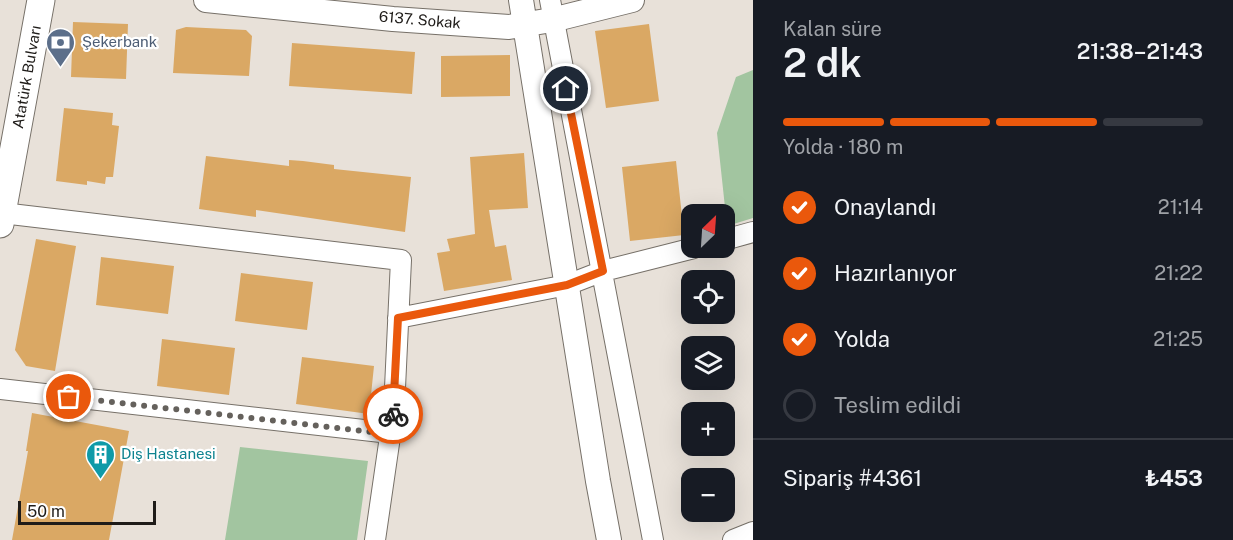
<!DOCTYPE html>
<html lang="tr">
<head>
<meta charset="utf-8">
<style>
  :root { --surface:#171b24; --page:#20242c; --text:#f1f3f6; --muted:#9ea1a6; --line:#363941; --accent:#ea580c }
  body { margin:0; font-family:"Public Sans",sans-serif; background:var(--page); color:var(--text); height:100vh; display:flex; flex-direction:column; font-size:22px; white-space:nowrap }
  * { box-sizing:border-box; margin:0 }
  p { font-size:20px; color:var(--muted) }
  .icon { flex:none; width:33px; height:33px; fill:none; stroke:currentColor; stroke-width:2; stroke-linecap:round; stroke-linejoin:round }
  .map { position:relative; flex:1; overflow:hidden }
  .details { display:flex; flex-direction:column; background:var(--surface); width:480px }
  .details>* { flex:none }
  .needle { width:39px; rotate:25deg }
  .controls { position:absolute; left:681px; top:204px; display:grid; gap:12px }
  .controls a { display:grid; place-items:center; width:54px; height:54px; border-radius:12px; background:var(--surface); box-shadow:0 6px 24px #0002; font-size:30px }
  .scale { position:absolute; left:18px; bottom:15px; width:138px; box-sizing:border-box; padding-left:6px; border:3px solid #1f1c19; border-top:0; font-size:16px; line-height:21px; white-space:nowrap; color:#1f1c19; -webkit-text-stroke:4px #fff; paint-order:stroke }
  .pin { position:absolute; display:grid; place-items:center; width:51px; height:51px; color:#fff; margin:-26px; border:3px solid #fff; border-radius:50%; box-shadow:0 2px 6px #0007 }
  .courier { position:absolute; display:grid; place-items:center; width:60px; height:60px; margin:-30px; border:4px solid #ea580c; border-radius:50%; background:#fff; color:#222; box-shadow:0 2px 8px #0007 }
  .overview em { font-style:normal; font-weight:600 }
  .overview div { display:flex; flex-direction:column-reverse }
  .overview { display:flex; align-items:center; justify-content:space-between; height:102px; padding:0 30px }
  h1 { font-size:39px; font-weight:600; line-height:45px }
  .bar { display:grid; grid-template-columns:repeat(4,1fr); gap:9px 6px; align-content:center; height:72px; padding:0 30px }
  .bar i { height:8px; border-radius:4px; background:var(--line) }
  .bar .on { background:var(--accent) }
  .bar p { grid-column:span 4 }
  .line { display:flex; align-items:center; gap:15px; padding:0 30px; border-top:2px solid var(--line) }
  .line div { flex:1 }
  ol { padding:0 30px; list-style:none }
  li { display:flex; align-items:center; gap:18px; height:66px }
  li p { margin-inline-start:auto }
  li .icon { padding:6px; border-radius:50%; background:var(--accent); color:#fff; stroke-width:4 }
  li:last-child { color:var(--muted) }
  li i { width:33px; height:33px; border:3px solid var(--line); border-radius:50% }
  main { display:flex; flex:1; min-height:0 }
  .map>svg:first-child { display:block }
  .green { fill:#a2c5a0 }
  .building { fill:#daa864 }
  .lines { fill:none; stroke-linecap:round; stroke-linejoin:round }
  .minor-casing { stroke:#767068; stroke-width:22 }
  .tertiary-casing { stroke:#767068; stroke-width:26 }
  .secondary-casing { stroke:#767068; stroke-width:29 }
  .minor { stroke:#fff; stroke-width:20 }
  .tertiary { stroke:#fff; stroke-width:24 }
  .secondary { stroke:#fff; stroke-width:27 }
  .done { stroke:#65615c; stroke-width:6; stroke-dasharray:0 10.8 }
  .route { stroke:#ea580c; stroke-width:8 }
  .labels { text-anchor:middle; stroke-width:4.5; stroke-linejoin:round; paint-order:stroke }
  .street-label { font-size:15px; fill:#1f1c19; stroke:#fff }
  .service-label { font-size:15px; fill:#4e5e75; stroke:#fff; text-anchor:start }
  .culture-label { font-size:15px; fill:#0d838f; stroke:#fff; text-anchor:start }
</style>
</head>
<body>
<main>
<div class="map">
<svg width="753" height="540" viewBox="0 0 753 540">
  <rect width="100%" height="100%" fill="#e8e1d9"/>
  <path class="green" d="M 753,70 L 753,218 L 727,226 L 717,133 L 736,77 Z
    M 240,447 L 368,461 L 357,540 L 225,540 Z"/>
  <path class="building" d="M 73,22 L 128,24 L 126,79 L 71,77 Z
    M 649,24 L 659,101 L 606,108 L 595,31 Z
    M 186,27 L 246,30 L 252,36 L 249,76 L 173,73 L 176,30 Z
    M 292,43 L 415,52 L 412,94 L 289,86 Z
    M 510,55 L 510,96 L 441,97 L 441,56 Z
    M 64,108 L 113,113 L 112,125 L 119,126 L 113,177 L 106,177 L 105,184 L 87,181 L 87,185 L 56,181 Z
    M 524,153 L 528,208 L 489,210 L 495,247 L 506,245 L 512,280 L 444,291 L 437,253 L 450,251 L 447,239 L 475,234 L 470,157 Z
    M 206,156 L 289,166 L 289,160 L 303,161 L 334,165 L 334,169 L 411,177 L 405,232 L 256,210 L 256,217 L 199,209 Z
    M 676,161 L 684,235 L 630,241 L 622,167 Z
    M 36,239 L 76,246 L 55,371 L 26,366 L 15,350 Z
    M 101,257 L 174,266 L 168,314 L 96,305 Z
    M 241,273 L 313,282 L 307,330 L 235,321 Z
    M 162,339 L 235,348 L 229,395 L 157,386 Z
    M 302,357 L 374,366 L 369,414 L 296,404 Z
    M 32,413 L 129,431 L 109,540 L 12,540 L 28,451 L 26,451 Z"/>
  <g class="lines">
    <defs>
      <path id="minor" d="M 550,0 L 653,540
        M 2,213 L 401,260 L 394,409 L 375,540
        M 724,240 L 753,232
        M 398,318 L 567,285 L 603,271 L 694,248
        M 0,389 L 390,433
        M 733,540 L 753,532"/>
      <path id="tertiary" d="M 206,0 L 393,19 L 509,27 L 552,20 L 632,0
        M 521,0 L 598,481 L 609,540"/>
      <path id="secondary" d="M 0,224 L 41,0"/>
    </defs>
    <use href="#minor" class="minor-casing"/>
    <use href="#tertiary" class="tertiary-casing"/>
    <use href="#secondary" class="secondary-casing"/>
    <use href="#minor" class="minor"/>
    <use href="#tertiary" class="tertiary"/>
    <use href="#secondary" class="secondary"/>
  </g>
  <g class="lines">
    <path class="done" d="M 69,397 L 390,434 L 393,414"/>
    <path class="route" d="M 393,414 L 398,318 L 567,285 L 603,271 L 566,89"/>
  </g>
  <defs>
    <symbol id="bank-pin" viewBox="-11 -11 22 30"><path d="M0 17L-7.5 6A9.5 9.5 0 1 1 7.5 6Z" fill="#5c6f8a" stroke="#fff"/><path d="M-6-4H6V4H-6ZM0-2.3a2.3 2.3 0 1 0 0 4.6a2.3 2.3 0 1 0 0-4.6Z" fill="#fff"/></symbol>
    <symbol id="building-pin" viewBox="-11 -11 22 30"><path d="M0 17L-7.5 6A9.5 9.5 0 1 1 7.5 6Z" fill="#0f9aa8" stroke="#fff"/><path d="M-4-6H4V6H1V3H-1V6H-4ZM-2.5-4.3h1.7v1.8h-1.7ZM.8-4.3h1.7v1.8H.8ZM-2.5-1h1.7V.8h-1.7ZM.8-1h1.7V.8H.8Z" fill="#fff"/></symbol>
  </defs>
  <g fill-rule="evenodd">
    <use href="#bank-pin" x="44" y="26" width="33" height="45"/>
    <use href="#building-pin" x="84" y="438" width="33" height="45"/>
  </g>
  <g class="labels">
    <g class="street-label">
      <text transform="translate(420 20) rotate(5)" y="5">6137. Sokak</text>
      <text transform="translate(27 77) rotate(-80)" y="5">Atatürk Bulvarı</text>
    </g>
    <g class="service-label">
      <text x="82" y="47">Şekerbank</text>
    </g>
    <g class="culture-label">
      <text x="121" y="459">Diş Hastanesi</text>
    </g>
  </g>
</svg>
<div class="controls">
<a><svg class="needle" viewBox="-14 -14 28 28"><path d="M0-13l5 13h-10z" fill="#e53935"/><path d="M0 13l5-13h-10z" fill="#9ea1a6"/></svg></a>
<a><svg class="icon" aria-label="locate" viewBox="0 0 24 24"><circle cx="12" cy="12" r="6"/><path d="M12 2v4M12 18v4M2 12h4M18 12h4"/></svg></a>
<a><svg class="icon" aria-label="layers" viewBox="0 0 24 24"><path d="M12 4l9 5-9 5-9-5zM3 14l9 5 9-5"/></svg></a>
<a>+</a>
<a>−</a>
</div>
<div class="scale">50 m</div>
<div class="pin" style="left:69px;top:397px;background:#ea580c"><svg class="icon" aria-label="bag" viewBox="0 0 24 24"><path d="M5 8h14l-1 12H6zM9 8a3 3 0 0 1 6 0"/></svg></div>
<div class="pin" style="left:566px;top:89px;background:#1f2937"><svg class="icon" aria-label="home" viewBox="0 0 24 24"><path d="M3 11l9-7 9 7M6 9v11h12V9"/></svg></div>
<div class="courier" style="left:393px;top:414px"><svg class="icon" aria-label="bike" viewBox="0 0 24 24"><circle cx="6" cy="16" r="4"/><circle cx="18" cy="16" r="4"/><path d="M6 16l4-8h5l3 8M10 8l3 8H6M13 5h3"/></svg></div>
</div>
<section class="details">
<div class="overview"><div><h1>2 dk</h1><p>Kalan süre</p></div><em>21:38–21:43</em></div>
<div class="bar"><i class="on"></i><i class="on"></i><i class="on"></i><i></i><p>Yolda · 180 m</p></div>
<ol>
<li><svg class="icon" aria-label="check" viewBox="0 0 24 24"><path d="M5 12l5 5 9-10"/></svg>Onaylandı<p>21:14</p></li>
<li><svg class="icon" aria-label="check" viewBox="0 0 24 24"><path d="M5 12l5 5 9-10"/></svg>Hazırlanıyor<p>21:22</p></li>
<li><svg class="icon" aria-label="check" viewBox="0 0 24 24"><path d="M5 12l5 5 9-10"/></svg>Yolda<p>21:25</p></li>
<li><i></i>Teslim edildi</li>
</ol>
<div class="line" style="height:78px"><div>Sipariş #4361</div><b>₺453</b></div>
</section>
</main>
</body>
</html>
